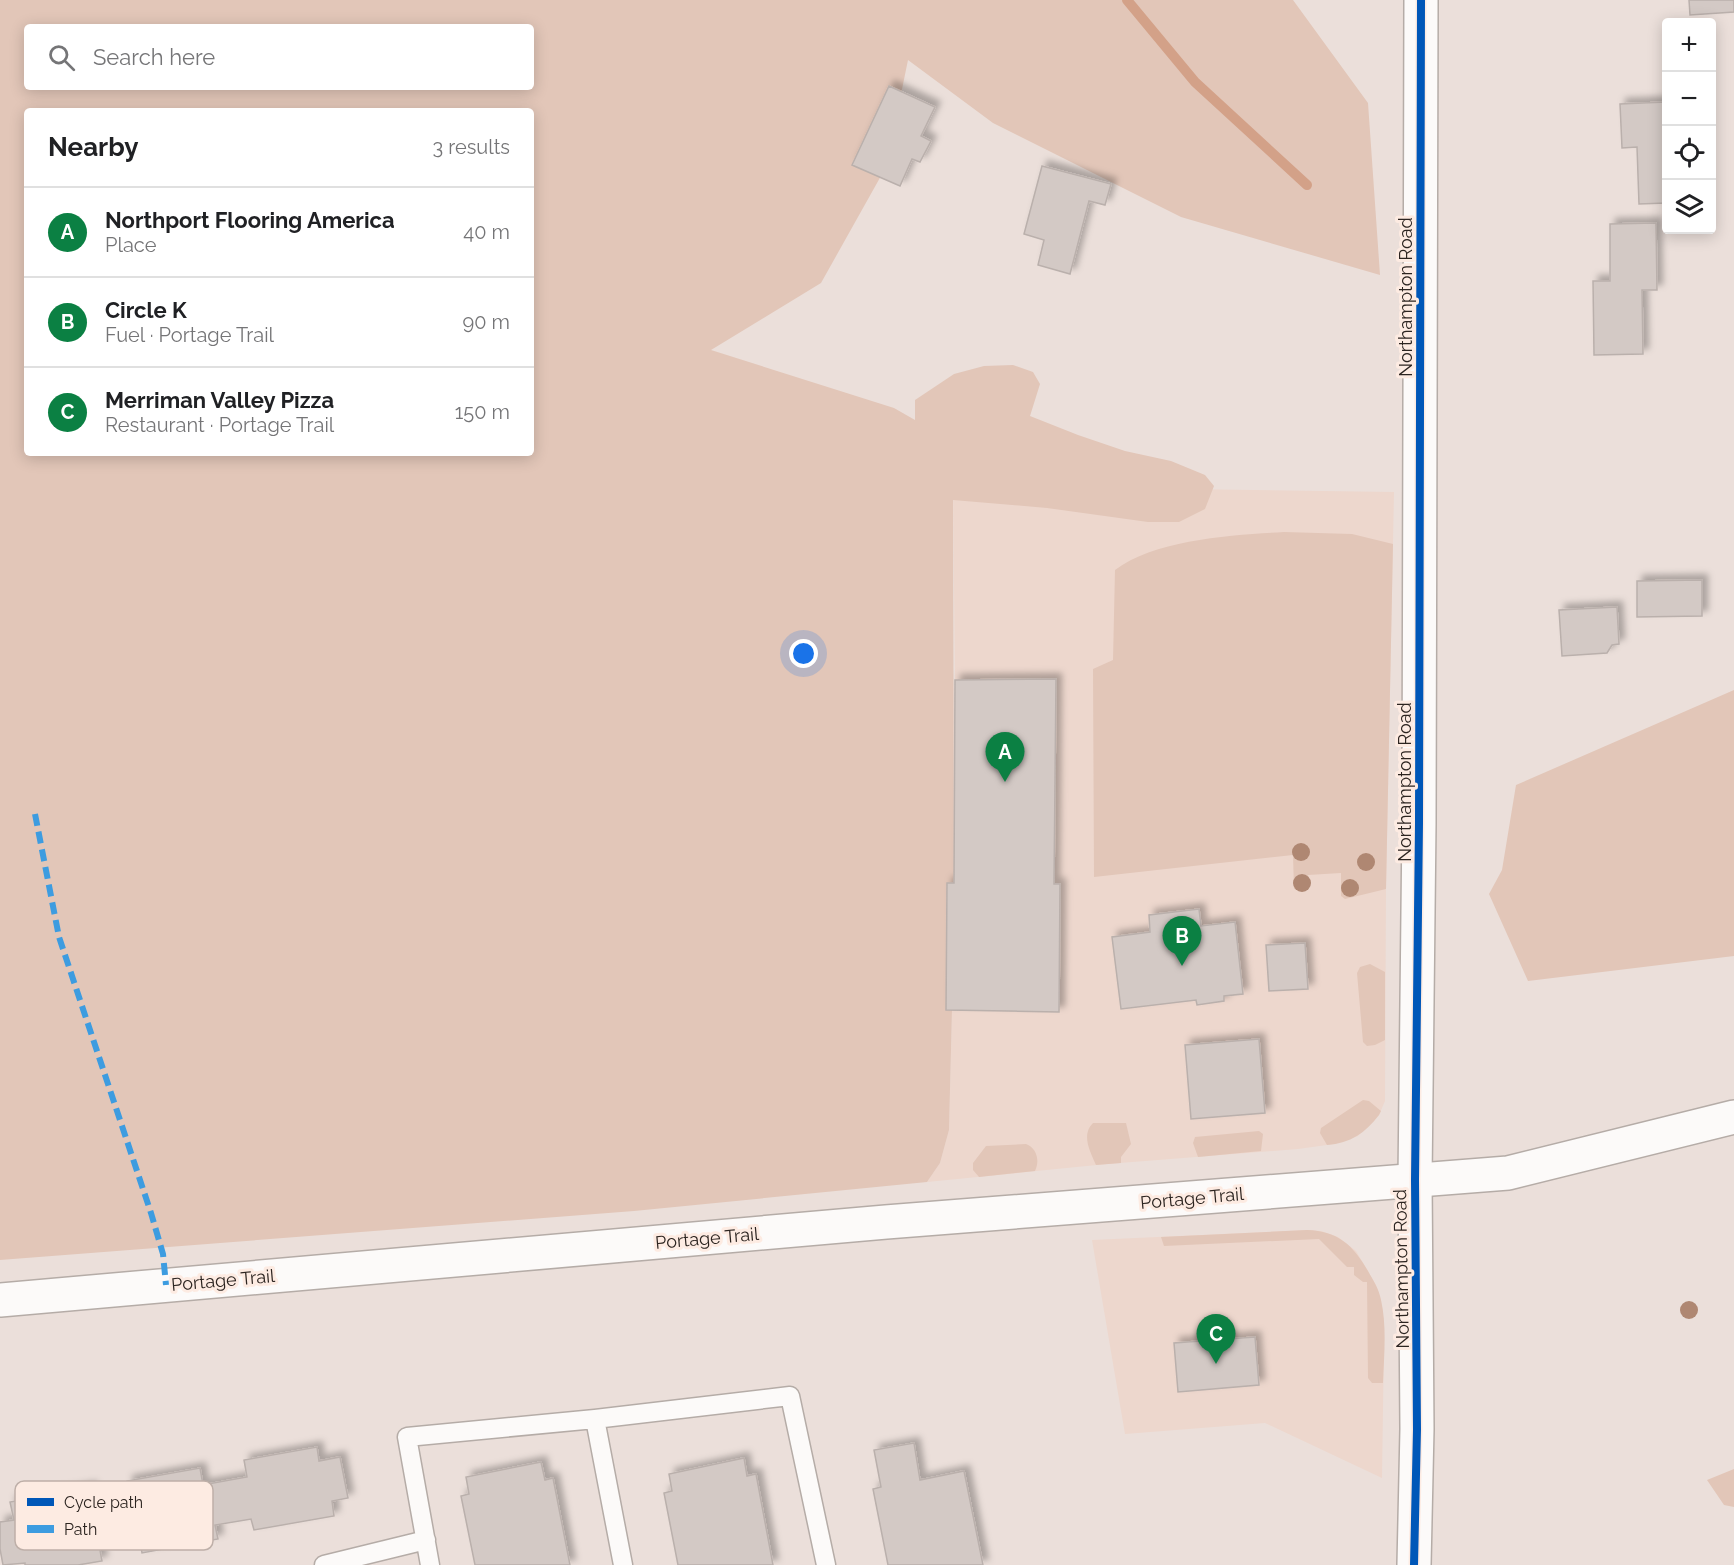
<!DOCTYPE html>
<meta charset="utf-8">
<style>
body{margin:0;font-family:Raleway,sans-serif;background:#f2f2f2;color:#202124}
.controls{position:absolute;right:18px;top:18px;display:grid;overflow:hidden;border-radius:6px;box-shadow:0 3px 15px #0003}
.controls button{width:54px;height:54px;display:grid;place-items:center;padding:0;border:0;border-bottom:2px solid #e0e0e0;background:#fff;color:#202124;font:30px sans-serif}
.you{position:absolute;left:804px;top:654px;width:21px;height:21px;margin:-15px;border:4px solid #fff;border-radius:50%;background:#1a73e8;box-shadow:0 0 0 9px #1a73e833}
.badge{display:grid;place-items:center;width:39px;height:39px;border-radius:50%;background:#0b8043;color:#fff;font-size:20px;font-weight:700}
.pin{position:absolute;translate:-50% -50px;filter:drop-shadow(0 2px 3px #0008)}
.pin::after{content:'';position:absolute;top:32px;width:21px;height:18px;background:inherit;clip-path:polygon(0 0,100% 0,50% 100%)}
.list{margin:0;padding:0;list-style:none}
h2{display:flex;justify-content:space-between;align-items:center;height:78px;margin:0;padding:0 24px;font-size:26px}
h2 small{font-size:20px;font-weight:400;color:#757577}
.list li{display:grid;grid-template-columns:39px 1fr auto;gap:18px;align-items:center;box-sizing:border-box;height:90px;padding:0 24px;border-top:2px solid #e0e0e0}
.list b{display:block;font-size:22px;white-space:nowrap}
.list p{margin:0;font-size:20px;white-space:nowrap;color:#757577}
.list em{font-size:20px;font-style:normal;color:#757577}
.icon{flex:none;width:33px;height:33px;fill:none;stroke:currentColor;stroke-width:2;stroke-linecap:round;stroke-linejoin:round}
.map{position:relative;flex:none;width:1734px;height:1565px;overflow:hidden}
.search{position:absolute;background:#fff;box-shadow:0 3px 15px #0003;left:24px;top:24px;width:510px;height:66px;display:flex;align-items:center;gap:15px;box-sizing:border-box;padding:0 21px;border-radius:6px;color:#757577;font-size:22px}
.panel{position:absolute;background:#fff;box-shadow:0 3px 15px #0003;left:24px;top:108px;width:510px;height:348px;border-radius:6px}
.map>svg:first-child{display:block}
</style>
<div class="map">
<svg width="1734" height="1565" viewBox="0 0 1734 1565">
<defs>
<filter id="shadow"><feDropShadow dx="5.5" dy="-5.5" stdDeviation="3" flood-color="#0004"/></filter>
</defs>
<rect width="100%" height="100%" fill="#ebdfda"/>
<path fill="#edd7cd" d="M953,486L1394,492L1386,889L1385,1101L1379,1115L1358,1136L1334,1144L1298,1149L1107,1164L927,1182L940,1163L949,1130L952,1011L946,1010L947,884L954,883L955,680Z
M1307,1230L1321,1231L1338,1237L1356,1251L1376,1285L1381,1300L1384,1339L1382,1478L1265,1423L1125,1434L1092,1240Z"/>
<path fill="#e2c6b8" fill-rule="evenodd" d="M0,0H1293L1368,103L1380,275L1181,217L993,123L908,60L886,167L821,283L711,350L894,408L915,420V400L954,374L984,366L1013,365L1033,372L1040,384L1030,416L1078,435L1125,451L1171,461L1205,475L1214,486L1205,509L1179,522H1148L1047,508L953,500L954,883L947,884L946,1010H952L949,1130L940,1163L927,1182L634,1211L0,1260ZM27,27H531V87H27ZM27,111H531V453H27Z
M1284,532L1352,534L1393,544L1386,889L1345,899L1341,896V873L1308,875L1309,889H1294L1293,855L1094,877L1093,669L1113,660L1115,570C1156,539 1234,535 1284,532Z
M1734,690V956L1528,981L1489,894L1502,870L1516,785Z
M1370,964L1385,972V1040L1375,1045L1367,1046L1363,1042L1357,973L1360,967Z
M1363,1100L1369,1101L1381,1111L1379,1115C1365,1133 1351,1143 1327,1145L1320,1133L1321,1128Z
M1093,1123H1126L1131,1144L1121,1157V1163L1096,1165C1090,1151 1081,1135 1093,1123Z
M1259,1131L1263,1134L1261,1151L1198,1157L1193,1143L1195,1137Z
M1026,1144C1037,1148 1040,1161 1035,1171L979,1177L973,1170V1163L986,1146Z
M1307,1230C1338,1231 1353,1245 1368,1271C1373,1280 1379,1289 1381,1300C1387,1326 1384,1356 1383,1383H1372L1368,1378L1367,1282H1363L1354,1275V1267H1347L1319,1239L1164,1246L1161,1237Z
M1734,1469V1507L1724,1505L1707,1480Z"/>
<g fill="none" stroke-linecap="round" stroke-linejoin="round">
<path stroke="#d3a188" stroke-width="10" d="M1127,0L1195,82L1307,185"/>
</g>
<path fill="#d3c9c5" stroke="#bab0ac" stroke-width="1.5" filter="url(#shadow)" d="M1689,0H1734V12L1690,15Z
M889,86L935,107L921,136L931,141L920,162L912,159L900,186L852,165Z
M1666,102V203L1639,204L1637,147L1622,148L1620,104Z
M1042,166L1111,184L1105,205L1089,201L1070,274L1038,265L1044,240L1024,234Z
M1656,223L1657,290H1642L1643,354L1594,355L1593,281H1610V224Z
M1702,580V616L1637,617V581Z
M1617,607L1619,644L1612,645L1607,653L1562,656L1559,610Z
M1056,679L1054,884H1060L1059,1012L946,1010L947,883H954L955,680Z
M1199,909L1201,926L1235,922L1243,994L1224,996V1001L1197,1005L1196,1000L1121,1009L1112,937L1150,932L1149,915Z
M1305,943L1308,989L1269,991L1266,945Z
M1259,1039L1265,1113L1191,1119L1185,1045Z
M1255,1337L1259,1385L1178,1392L1174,1343Z
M914,1443L920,1480L964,1471L983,1565H888L873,1489L881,1487L874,1450Z
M317,1447L319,1461L340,1457L348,1498L332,1501L334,1516L254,1530L251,1519L215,1525L218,1539L142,1553L139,1538L99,1545L102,1561L78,1565H25V1563L3,1565L0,1549V1522L14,1520L10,1502L91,1487L94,1504L130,1497L127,1481L200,1468L203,1485L247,1477L244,1460Z
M744,1458L747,1476L756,1474L773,1565H678L664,1493L672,1491L669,1474Z
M541,1462L545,1480L553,1478L570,1565H475L461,1496L469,1494L466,1477Z"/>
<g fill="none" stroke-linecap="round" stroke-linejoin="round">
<g stroke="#b5aca7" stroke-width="21">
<path id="service" d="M595,1419L623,1565
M324,1565L426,1540
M430,1565L407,1437L595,1419L790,1396L826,1565"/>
</g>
<g stroke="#b5aca7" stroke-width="36">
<path id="tertiary" d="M1414,1565L1417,1429L1415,1180L1419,823L1421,0"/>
</g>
<g stroke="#b5aca7" stroke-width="36">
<path id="secondary" d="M0,1300L886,1222L1508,1173L1734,1117"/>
</g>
<use href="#service" stroke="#fcfaf9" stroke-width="18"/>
<use href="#tertiary" stroke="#fcfaf9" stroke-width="33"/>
<use href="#secondary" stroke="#fcfaf9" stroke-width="33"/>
<path stroke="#3d9ce0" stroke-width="6" stroke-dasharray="12 6" stroke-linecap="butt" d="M35,814L59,937L151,1213L163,1254L166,1285"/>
<g stroke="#fdebe2" stroke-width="11">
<path id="cycleway" d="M1414,1565L1417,1429L1415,1180L1419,823L1421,0"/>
</g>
<use href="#cycleway" stroke="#0057b8" stroke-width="8"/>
</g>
<g fill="#af8772">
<circle cx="1301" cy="852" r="9"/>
<circle cx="1366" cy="862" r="9"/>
<circle cx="1302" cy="883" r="9"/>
<circle cx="1350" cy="888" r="9"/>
<circle cx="1689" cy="1310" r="9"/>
</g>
<g text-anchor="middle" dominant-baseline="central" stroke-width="6" stroke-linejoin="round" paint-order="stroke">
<g font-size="18" fill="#2c2420" stroke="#fdebe2">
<text transform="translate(1405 297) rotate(-90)">Northampton Road</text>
<text transform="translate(1404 782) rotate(-90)">Northampton Road</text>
<text transform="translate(1192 1198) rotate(-5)">Portage Trail</text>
<text transform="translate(707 1238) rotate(-5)">Portage Trail</text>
<text transform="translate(1401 1269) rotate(-91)">Northampton Road</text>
<text transform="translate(223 1280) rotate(-5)">Portage Trail</text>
</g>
</g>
<rect x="15" y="1481" width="198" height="69" rx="9" fill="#fdebe2" stroke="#beafa8" stroke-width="1.5"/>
<rect x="27" y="1498" width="27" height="8" fill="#0057b8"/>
<rect x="27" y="1525" width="27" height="8" fill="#3d9ce0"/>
<g font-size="16" fill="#2c2420">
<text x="64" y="1508">Cycle path</text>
<text x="64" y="1535">Path</text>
</g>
</svg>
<div class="controls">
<button>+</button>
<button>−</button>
<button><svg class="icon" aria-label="locate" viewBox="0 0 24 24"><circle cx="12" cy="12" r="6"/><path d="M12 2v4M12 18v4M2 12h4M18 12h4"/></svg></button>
<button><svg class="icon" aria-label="layers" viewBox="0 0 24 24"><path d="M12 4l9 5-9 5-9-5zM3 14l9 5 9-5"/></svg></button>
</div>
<div class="you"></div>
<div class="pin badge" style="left:1005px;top:782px">A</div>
<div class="pin badge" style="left:1182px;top:966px">B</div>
<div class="pin badge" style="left:1216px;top:1364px">C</div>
<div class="search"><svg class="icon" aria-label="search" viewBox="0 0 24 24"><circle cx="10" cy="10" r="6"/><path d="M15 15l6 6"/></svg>Search here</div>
<section class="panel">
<h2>Nearby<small>3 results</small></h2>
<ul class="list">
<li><span class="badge">A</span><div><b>Northport Flooring America</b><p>Place</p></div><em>40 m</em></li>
<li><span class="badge">B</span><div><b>Circle K</b><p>Fuel · Portage Trail</p></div><em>90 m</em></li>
<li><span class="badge">C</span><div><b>Merriman Valley Pizza</b><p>Restaurant · Portage Trail</p></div><em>150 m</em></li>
</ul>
</section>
</div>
